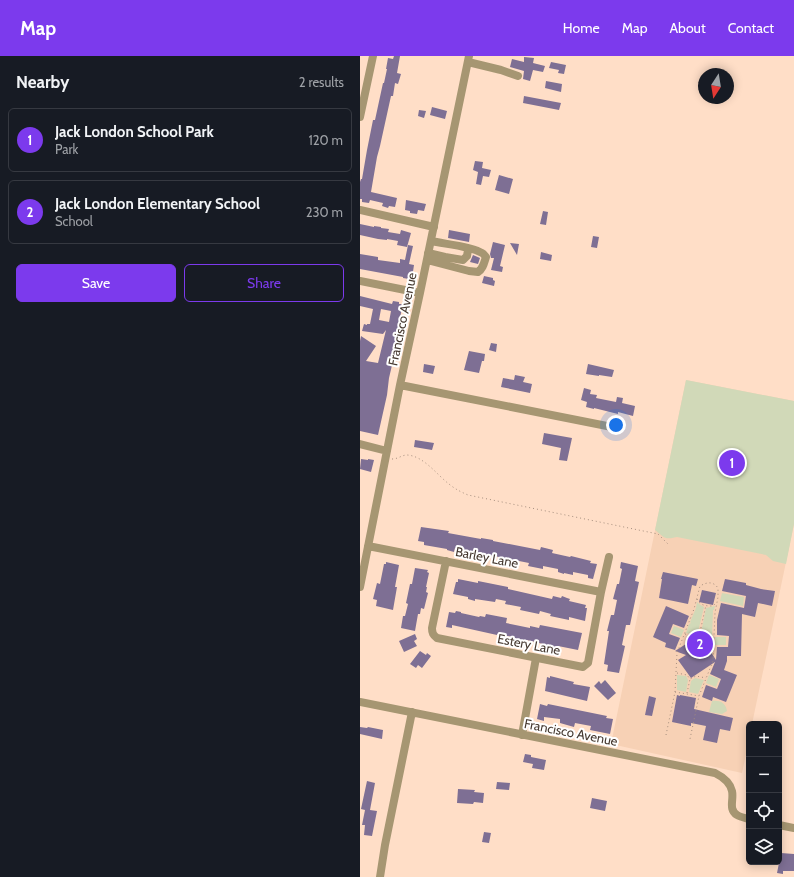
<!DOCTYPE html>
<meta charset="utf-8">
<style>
body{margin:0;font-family:Cabin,sans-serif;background:#20242c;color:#f1f3f6}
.controls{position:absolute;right:12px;bottom:12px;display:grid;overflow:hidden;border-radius:6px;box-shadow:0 2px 10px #0003}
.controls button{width:36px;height:36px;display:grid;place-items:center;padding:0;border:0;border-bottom:1px solid #363941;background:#171b24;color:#f1f3f6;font:20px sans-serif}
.compass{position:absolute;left:338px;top:12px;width:36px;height:36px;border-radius:50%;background:#171b24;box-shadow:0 2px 10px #0003;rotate:192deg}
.you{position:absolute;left:256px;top:369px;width:14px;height:14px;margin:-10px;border:3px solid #fff;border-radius:50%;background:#1a73e8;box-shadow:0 0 0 6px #1a73e833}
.badge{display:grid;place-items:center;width:26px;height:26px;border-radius:50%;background:#7c3aed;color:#fff;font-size:13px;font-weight:700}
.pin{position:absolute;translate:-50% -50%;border:2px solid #fff;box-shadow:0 1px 4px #0006}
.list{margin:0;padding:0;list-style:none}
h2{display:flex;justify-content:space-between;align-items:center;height:52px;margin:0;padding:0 16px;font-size:17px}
h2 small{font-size:13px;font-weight:400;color:#9ea1a6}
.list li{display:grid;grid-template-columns:26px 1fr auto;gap:12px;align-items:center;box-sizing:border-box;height:64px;margin:0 8px 8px;padding:0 8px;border:1px solid #363941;border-radius:6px}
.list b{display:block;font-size:15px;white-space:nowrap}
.list p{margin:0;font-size:13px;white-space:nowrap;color:#9ea1a6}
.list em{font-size:13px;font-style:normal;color:#9ea1a6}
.actions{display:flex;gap:8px;padding:12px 16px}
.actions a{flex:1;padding:9px 0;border:1px solid #7c3aed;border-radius:6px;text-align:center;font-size:14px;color:#7c3aed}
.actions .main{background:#7c3aed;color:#fff}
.icon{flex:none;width:22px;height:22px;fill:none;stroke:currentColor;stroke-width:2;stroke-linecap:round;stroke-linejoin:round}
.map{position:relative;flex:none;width:434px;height:821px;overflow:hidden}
header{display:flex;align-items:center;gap:24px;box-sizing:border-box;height:56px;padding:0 20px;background:#7c3aed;color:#fff}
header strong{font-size:19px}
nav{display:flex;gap:22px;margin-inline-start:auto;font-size:14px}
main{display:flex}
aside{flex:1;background:#171b24}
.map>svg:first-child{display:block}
</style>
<header>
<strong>Map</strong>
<nav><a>Home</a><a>Map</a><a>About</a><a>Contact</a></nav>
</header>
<main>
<aside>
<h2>Nearby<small>2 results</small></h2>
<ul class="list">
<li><span class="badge">1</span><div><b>Jack London School Park</b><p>Park</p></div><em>120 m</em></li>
<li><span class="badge">2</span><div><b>Jack London Elementary School</b><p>School</p></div><em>230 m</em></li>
</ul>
<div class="actions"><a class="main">Save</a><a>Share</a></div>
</aside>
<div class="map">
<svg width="434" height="821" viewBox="0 0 434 821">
<rect width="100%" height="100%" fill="#ffdec7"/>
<path fill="#f7d1b5" d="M326,324L434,345V468L392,668H389V684L382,717L251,688Z"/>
<path fill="#d1d9b8" d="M326,324L434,345V468L426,508L413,505L406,499L317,481C304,484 305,482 295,474Z
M362,537L384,541L383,550L360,545Z
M337,546L339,548L344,551L338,576L334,579L326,577L329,568L331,567L330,566L336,552Z
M355,550L354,554H353L352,582L344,580L341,577L346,552Z
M314,570L324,574L321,581L311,577Z
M355,581H366V589H355Z
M317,619L326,620L328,624L326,636L317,634Z
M349,619L359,623L356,631L346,627Z
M335,622L344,624L338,638L329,636L331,625Z
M352,645C360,644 366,647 367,655L362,658L349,656Z"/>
<path fill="#7e6f94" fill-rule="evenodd" d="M34,0H40L37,17L41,18L38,28L35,27L33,40H31L20,90L17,101L11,136L37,142L35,151L29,150L28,152L22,150L23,147L10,144L9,147L2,146V143H0V126L1,123H2L7,94L13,64H15L23,27H24L27,13H26L28,2L33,3Z
M164,1L174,2L173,7L185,10L183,16L173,14L170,25L163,23L164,15L150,11L152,3L164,6Z
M191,6L206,9L204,18L198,17L199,14L189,12Z
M186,25L202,28L201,36L185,32Z
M164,40L201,47L199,54L163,47Z
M72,51L87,55L85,63L70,59Z
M59,54L66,55L64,62L58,60Z
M115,105L123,106L122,112L131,114L129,121L123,120L121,129L116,128L118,116L113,114Z
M139,119L153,123L149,138L135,134Z
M46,144L66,148L64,155L58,154L57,158L50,157V155L45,154Z
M183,155L188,156L186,169L180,168Z
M0,168L14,171V170L21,171V172L29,173L28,176L40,178L41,174L51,177L47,191L37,189L38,185L27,183V184L18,183L0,179Z
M89,174L110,178L109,186L88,182Z
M233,180L239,181L237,192L231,191Z
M133,186L145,189L140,210L143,211L142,216L131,214L134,202H131L130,198Z
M150,187L159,188L157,199Z
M48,189L53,190L49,208L54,209L52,222H49V223L43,222V221L0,213V198L18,201V204L40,207V203L45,204Z
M181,196L192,199L191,205L180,203Z
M113,199L120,202L118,208L110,206Z
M124,220L133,222V224L135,225L134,230L122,227Z
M0,240L32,248L33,245L39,246V248H42L41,251L42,252L40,262H43L29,322L27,339L18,379L0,375V285L1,280L16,290L6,305L18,307L26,274L23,278L2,275L4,268L7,269V268H10L13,253L0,250ZM21,253L31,255L29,266L19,264Z
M131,287L137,288L136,296L129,294Z
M109,295L125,298L124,305H122L119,317L104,314Z
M64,308L75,310L73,318L63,316Z
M228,308L254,314L252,321L239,319V320L226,318Z
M155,319L165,321L163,326L172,328L170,337L141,331L143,322L154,324Z
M224,332L231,334L230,338L237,339L236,342L256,346L257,341L263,342L262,347L275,350L273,360L258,356V358L234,352V353L226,351L227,346L221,344Z
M184,377L212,382L207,405L199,404L201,392L182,388Z
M55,384L74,387L72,394L54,391Z
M1,403L8,404V403L14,404L11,416L0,413Z
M61,471L89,475L88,477L121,483V482L133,484V485L180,494L181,491L193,494L192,497L210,501L211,500L231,505L230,507L237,508L233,523L228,522V519L213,516V519L204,517V518L198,516V513L183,510V513L168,510L169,507L154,504L153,507L138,504L139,501L124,498L123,500L114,499V500L108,498L109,495L95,492L94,496L87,494V493L64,489V486L58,485Z
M26,506L39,509L35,531H37L33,554L16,550L17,544L13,543L17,527L20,528L24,508H26Z
M261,506L278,510L275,525L279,526L270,569H266L262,589L265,590L259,617L247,615L248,609L244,608L249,575H247L251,559H254L257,544L253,543L257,528H259L262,513L260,512Z
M55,512L68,514L67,516L69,517L66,531H67L66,536L68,537L64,553L61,552L60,558H58L55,575L41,572L43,560H45L48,548L46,547L50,528H52Z
M303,516L338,523L336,530L332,529L328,548L299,542L302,523H301Z
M98,523L118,527V525L148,531V533L192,543L193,540L201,542L202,540L207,542L210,543L209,545L226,549L225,552H227L225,565L209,561V564L190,560L191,558L180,555L179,558L160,554L161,551L145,548L146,545L136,543L135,546L115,543V545L108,543V541L93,538L96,526H98Z
M365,523L386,527V529L401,533L415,535L412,550L398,547L395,561L382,558L381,600H367V605L364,614L377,619L366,646L353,641L352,645L342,641L346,629L357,633L361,623L350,618L355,606L331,622L318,604L326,599L315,595L340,579L356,604L357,591H368L369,580L357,579V564L361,547L384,552L386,540L362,535Z
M342,534L356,537L353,549L339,546Z
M306,550L329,560L324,572L313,568L309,578L320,582L315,594L305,591L306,587L293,581Z
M96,555L101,556V557L119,561L120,560L125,561L126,558L147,562L146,567L170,572V570L179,572L180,569L222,577L218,594L198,590L197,592L182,589L183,588L167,584V587L157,585V586L152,585L153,581L137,578V579L92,569V572L86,571L89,556L95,557Z
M55,578L57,583L54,585L57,590L44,596L39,585Z
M60,595L66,599L67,597L71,600L62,612L58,609L56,612L50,608Z
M190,620L214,626L213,628L230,631L227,645L185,635L187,621L190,622Z
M245,624L256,637L248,644L234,630L239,625L241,628Z
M317,639L320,640V639L336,642L334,653L373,662L370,675L360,673L357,687L343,684L346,670L331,667V670L312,666Z
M289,640L296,642L292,660L285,659Z
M180,648L187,650L188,648L247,660L246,662L253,663L250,678L230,674L231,670L215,667L214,671L200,667V663L184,661V665L177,663Z
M0,671L7,672L8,671L23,674L22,683L0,678Z
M165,698L171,699V701L186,704L184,714L172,712L173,708L163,706Z
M7,725L15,727L10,754L17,755L12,780L4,779L5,769H2L5,754L1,753Z
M137,726L150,727L149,734L136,733Z
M98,733L115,734L114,736L124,737L123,747L114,746L113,748L97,747Z
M232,742L247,745L245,755L230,752Z
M124,776L131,777L129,787L122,786Z
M421,797L434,798V815H423V818L417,817Z"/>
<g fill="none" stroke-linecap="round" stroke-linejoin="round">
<path stroke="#a58e7e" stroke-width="1" stroke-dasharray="1 3" stroke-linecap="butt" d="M32,403C38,403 42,399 47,399C64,400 77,419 89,428C95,433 101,436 108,439L298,478L308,488
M337,543C340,550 347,550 353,550L356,547
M340,576L346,549
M325,578L334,580L340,577L344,581L354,583
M317,617L327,619L330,623L336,620L346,622
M315,636L339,640
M327,637L330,623
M306,679L315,636L317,597L334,553L340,530C347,526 353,525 358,532V541L355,557L353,605L339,640L330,683"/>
<path stroke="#a69672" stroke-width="8" d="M108,6L141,14L158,20
M0,61L13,0
M0,154L74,171
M68,197L85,201L103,204L107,200L108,194L107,192
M67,204L109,215L118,216C123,213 124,207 126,201C124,199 124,198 122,197C111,190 84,188 71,185
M0,225L60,237
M40,329L252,371
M0,388L27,395
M8,490L241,536
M86,505L72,572C72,577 73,579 77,582L223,611L228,607L241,536L249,501
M0,531L40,329L60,237L109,0
M0,646L355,717C363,721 370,726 372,735C374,744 368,753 377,759C380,761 385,762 389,763
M162,679L176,602
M419,769L434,772
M20,821L25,789L52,656"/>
</g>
<g text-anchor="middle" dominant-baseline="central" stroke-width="4" stroke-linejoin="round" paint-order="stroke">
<g font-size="13" fill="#463930" stroke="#fff">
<text transform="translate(42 263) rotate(-78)">Francisco Avenue</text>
<text transform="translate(127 501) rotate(11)">Barley Lane</text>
<text transform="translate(169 588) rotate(11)">Estery Lane</text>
<text transform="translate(211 676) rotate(11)">Francisco Avenue</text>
</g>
</g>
</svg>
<div class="controls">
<button>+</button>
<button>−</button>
<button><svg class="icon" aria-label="locate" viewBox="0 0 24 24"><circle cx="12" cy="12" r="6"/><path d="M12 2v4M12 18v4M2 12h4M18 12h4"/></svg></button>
<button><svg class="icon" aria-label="layers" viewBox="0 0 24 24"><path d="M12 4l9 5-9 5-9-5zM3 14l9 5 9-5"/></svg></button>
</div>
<svg class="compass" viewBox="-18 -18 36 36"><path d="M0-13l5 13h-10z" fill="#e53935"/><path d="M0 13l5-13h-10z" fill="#9ea1a6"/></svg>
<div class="you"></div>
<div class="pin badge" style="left:372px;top:407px">1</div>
<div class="pin badge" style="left:340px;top:588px">2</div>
</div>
</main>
